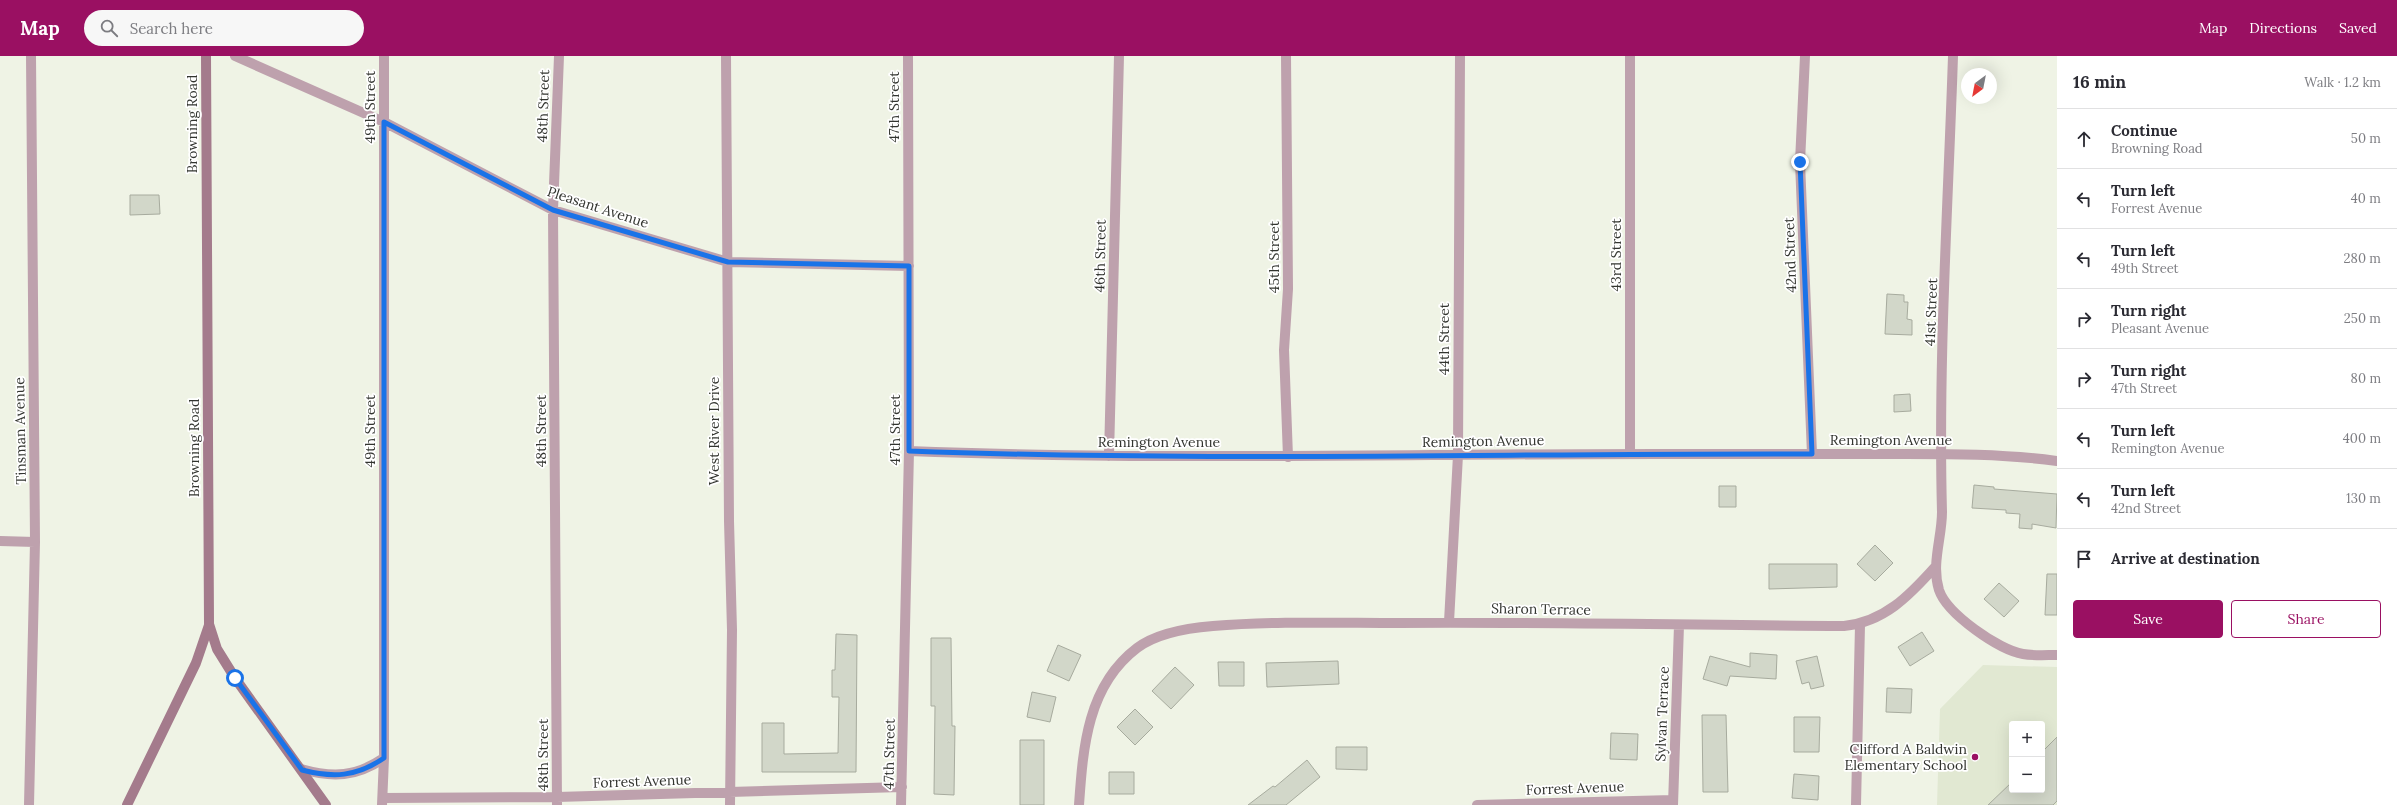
<!DOCTYPE html>
<meta charset="utf-8">
<style>
body{margin:0;font-family:Lora,serif;background:#f7f7f7;color:#2b2b33}
.controls{position:absolute;right:12px;bottom:12px;display:grid;overflow:hidden;border-radius:4px;box-shadow:0 4px 16px #0002}
.controls button{width:36px;height:36px;display:grid;place-items:center;padding:0;border:0;border-bottom:1px solid #e1e1e2;background:#fff;color:#2b2b33;font:20px sans-serif}
.compass{position:absolute;left:1961px;top:12px;width:36px;height:36px;border-radius:50%;background:#fff;box-shadow:0 4px 16px #0002;rotate:212deg}
.stop{position:absolute;width:12px;height:12px;margin:-9px;border:3px solid #1a73e8;border-radius:50%;background:#fff}
.stop.end{background:#1a73e8;border-color:#fff;box-shadow:0 1px 4px #0008}
.list{margin:0;padding:0;list-style:none}
h2{display:flex;justify-content:space-between;align-items:center;height:52px;margin:0;padding:0 16px;font-size:17px}
h2 small{font-size:13px;font-weight:400;color:#7c7c81}
.list li{display:grid;grid-template-columns:26px 1fr auto;gap:12px;align-items:center;box-sizing:border-box;height:60px;padding:0 16px;border-top:1px solid #e1e1e2}
.list b{display:block;font-size:15px;white-space:nowrap}
.list p{margin:0;font-size:13px;white-space:nowrap;color:#7c7c81}
.list em{font-size:13px;font-style:normal;color:#7c7c81}
.actions{display:flex;gap:8px;padding:12px 16px}
.actions a{flex:1;padding:9px 0;border:1px solid #9a1062;border-radius:4px;text-align:center;font-size:14px;color:#9a1062}
.actions .main{background:#9a1062;color:#fff}
.icon{flex:none;width:22px;height:22px;fill:none;stroke:currentColor;stroke-width:2;stroke-linecap:round;stroke-linejoin:round}
.map{position:relative;flex:none;width:2057px;height:749px;overflow:hidden}
header{display:flex;align-items:center;gap:24px;box-sizing:border-box;height:56px;padding:0 20px;background:#9a1062;color:#fff}
header strong{font-size:19px}
nav{display:flex;gap:22px;margin-inline-start:auto;font-size:14px}
.search{width:280px;height:36px;background:#f7f7f7;display:flex;align-items:center;gap:10px;box-sizing:border-box;padding:0 14px;border-radius:22px;color:#7c7c81;font-size:15px}
main{display:flex}
aside{flex:1;background:#fff}
.map>svg:first-child{display:block}
</style>
<header>
<strong>Map</strong>
<div class="search"><svg class="icon" aria-label="search" viewBox="0 0 24 24"><circle cx="10" cy="10" r="6"/><path d="M15 15l6 6"/></svg>Search here</div>
<nav><a>Map</a><a>Directions</a><a>Saved</a></nav>
</header>
<main>
<div class="map">
<svg width="2057" height="749" viewBox="0 0 2057 749">
<rect width="100%" height="100%" fill="#eff3e5"/>
<path fill="#e1e8d2" fill-rule="evenodd" d="M1983,609L2057,611V749H1937L1940,653ZM2012,668H2042V734H2012Z"/>
<path fill="#d2d7c9" stroke="#a7ab9e" d="M130,139H159L160,158L130,159Z
M1887,238L1904,239V246H1908L1907,263L1912,264V279L1885,278Z
M1910,338L1911,355L1894,356V339Z
M1974,429L1994,431V433L2057,438L2056,472L2032,468V473L2019,472L2020,458L2006,457V454L1972,452Z
M1719,430H1736V451H1719Z
M1875,489L1893,507L1875,525L1857,508Z
M1769,508H1837V531L1769,533Z
M2047,518H2057V559H2045Z
M1999,527L2019,545L2004,561L1984,543Z
M1922,576L1934,595L1910,610L1898,591Z
M836,578L857,579L856,716H762V667H784V698L838,697L839,641H832V614H835Z
M931,582H951L952,670H955L954,739L934,738L935,650H931Z
M1058,589L1081,599L1069,625L1047,615Z
M1750,597L1777,599L1776,623L1730,620L1727,630L1703,623L1710,600L1750,611Z
M1817,600L1824,630L1811,633L1809,626L1802,628L1796,605Z
M1338,605L1339,628L1267,631L1266,607Z
M1218,606H1244V630H1219Z
M1175,611L1194,629L1171,653L1152,635Z
M1887,632L1912,633L1911,657L1886,656Z
M1032,636L1056,641L1050,666L1027,661Z
M1135,653L1153,671L1135,689L1117,671Z
M1702,659H1726L1728,736H1703Z
M1794,661H1820L1819,696H1794Z
M1611,677L1638,678L1637,704L1610,703Z
M2057,681V745L2053,749H1988L2012,726V734H2042V696Z
M1020,684H1044V749H1020Z
M1336,691H1367V714L1336,713Z
M1307,704L1320,721L1286,749H1248L1273,730L1275,731Z
M1109,716H1134V738H1109Z
M1794,718L1819,720L1818,744L1792,742Z"/>
<g fill="none" stroke-linecap="round" stroke-linejoin="round">
<path stroke="#bea1ad" stroke-width="10" d="M235,0L384,66L553,154L728,206L909,210
M726,0L729,465L732,574L730,749
M1286,0L1288,233L1284,294L1288,401
M1630,0V397
M1805,0L1800,106L1812,398
M1953,0C1948,152 1938,304 1942,456C1942,482 1931,508 1939,534C1947,558 1999,594 2023,598C2034,600 2046,599 2057,599
M909,395C1171,405 1432,397 1694,398C1755,398 1817,398 1879,398C1938,398 1998,397 2057,405
M1109,400L1119,0
M0,485L35,486
M1449,566L1458,399L1460,0
M301,713C333,722 356,721 384,702
M383,742L557,741L902,731
M29,749L35,486L31,0
M382,749L384,702V0
M557,749L553,154L559,0
M901,749L909,395L908,0
M1079,749C1083,692 1087,630 1137,592C1157,577 1188,572 1213,570C1275,565 1337,567 1399,567C1548,566 1696,569 1844,570C1884,566 1909,540 1935,511
M1477,749L1673,744
M1673,749L1679,569
M1856,749L1860,569"/>
<path stroke="#a47b8c" stroke-width="10" d="M206,0L209,568L217,593L235,622L326,749
M127,749L196,607L209,569"/>
</g>
<g fill="none" stroke-linecap="round" stroke-linejoin="round">
<path stroke="#1a73e8" stroke-width="5" d="M235,622L302,714C333,722 356,721 384,702V66L553,154L728,206L909,210V395C1210,406 1511,397 1812,398L1800,106"/>
</g>
<circle fill="#9a1062" stroke="#fff" stroke-width="1.5" cx="1975" cy="701" r="4"/>
<g text-anchor="middle" dominant-baseline="central" stroke-width="3.5" stroke-linejoin="round" paint-order="stroke">
<g font-size="14" fill="#32342f" stroke="#fff">
<text transform="translate(543 50) rotate(-88)">48th Street</text>
<text transform="translate(370 51) rotate(-90)">49th Street</text>
<text transform="translate(894 51) rotate(-90)">47th Street</text>
<text transform="translate(192 68) rotate(-90)">Browning Road</text>
<text transform="translate(598 151) rotate(18)">Pleasant Avenue</text>
<text transform="translate(1616 199) rotate(-90)">43rd Street</text>
<text transform="translate(1790 199) rotate(-92)">42nd Street</text>
<text transform="translate(1100 200) rotate(-89)">46th Street</text>
<text transform="translate(1274 201) rotate(-90)">45th Street</text>
<text transform="translate(1931 256) rotate(-88)">41st Street</text>
<text transform="translate(1444 283) rotate(-90)">44th Street</text>
<text transform="translate(895 374) rotate(-90)">47th Street</text>
<text transform="translate(20 375) rotate(-91)">Tinsman Avenue</text>
<text transform="translate(370 375) rotate(-90)">49th Street</text>
<text transform="translate(541 375) rotate(-90)">48th Street</text>
<text transform="translate(714 375) rotate(-90)">West River Drive</text>
<text x="1891" y="384">Remington Avenue</text>
<text transform="translate(1483 385) rotate(-1)">Remington Avenue</text>
<text x="1159" y="386">Remington Avenue</text>
<text transform="translate(194 392) rotate(-90)">Browning Road</text>
<text transform="translate(1541 553) rotate(1)">Sharon Terrace</text>
<text transform="translate(1662 658) rotate(-88)">Sylvan Terrace</text>
<text transform="translate(889 698) rotate(-89)">47th Street</text>
<text transform="translate(543 699) rotate(-90)">48th Street</text>
<text transform="translate(642 725) rotate(-2)">Forrest Avenue</text>
<text transform="translate(1575 732) rotate(-2)">Forrest Avenue</text>
</g>
<g font-size="14" fill="#32342f" stroke="#fff" text-anchor="end">
<text x="1967" y="693">Clifford A Baldwin<tspan x="1967" dy="16">Elementary School</tspan></text>
</g>
</g>
</svg>
<div class="controls">
<button>+</button>
<button>−</button>
</div>
<svg class="compass" viewBox="-18 -18 36 36"><path d="M0-13l5 13h-10z" fill="#e53935"/><path d="M0 13l5-13h-10z" fill="#7c7c81"/></svg>
<div class="stop" style="left:235px;top:622px"></div>
<div class="stop end" style="left:1800px;top:106px"></div>
</div>
<aside>
<h2>16 min<small>Walk · 1.2 km</small></h2>
<ul class="list">
<li><svg class="icon" aria-label="ahead" viewBox="0 0 24 24"><path d="M12 20V5M6 11l6-6 6 6"/></svg><div><b>Continue</b><p>Browning Road</p></div><em>50 m</em></li>
<li><svg class="icon" aria-label="left" viewBox="0 0 24 24"><path d="M17 20v-9H6M10 6l-5 5 5 5"/></svg><div><b>Turn left</b><p>Forrest Avenue</p></div><em>40 m</em></li>
<li><svg class="icon" aria-label="left" viewBox="0 0 24 24"><path d="M17 20v-9H6M10 6l-5 5 5 5"/></svg><div><b>Turn left</b><p>49th Street</p></div><em>280 m</em></li>
<li><svg class="icon" aria-label="right" viewBox="0 0 24 24"><path d="M7 20v-9h11M14 6l5 5-5 5"/></svg><div><b>Turn right</b><p>Pleasant Avenue</p></div><em>250 m</em></li>
<li><svg class="icon" aria-label="right" viewBox="0 0 24 24"><path d="M7 20v-9h11M14 6l5 5-5 5"/></svg><div><b>Turn right</b><p>47th Street</p></div><em>80 m</em></li>
<li><svg class="icon" aria-label="left" viewBox="0 0 24 24"><path d="M17 20v-9H6M10 6l-5 5 5 5"/></svg><div><b>Turn left</b><p>Remington Avenue</p></div><em>400 m</em></li>
<li><svg class="icon" aria-label="left" viewBox="0 0 24 24"><path d="M17 20v-9H6M10 6l-5 5 5 5"/></svg><div><b>Turn left</b><p>42nd Street</p></div><em>130 m</em></li>
<li><svg class="icon" aria-label="arrive" viewBox="0 0 24 24"><path d="M6 21V4h12l-3 4 3 4H6"/></svg><div><b>Arrive at destination</b></div></li>
</ul>
<div class="actions"><a class="main">Save</a><a>Share</a></div>
</aside>
</main>
